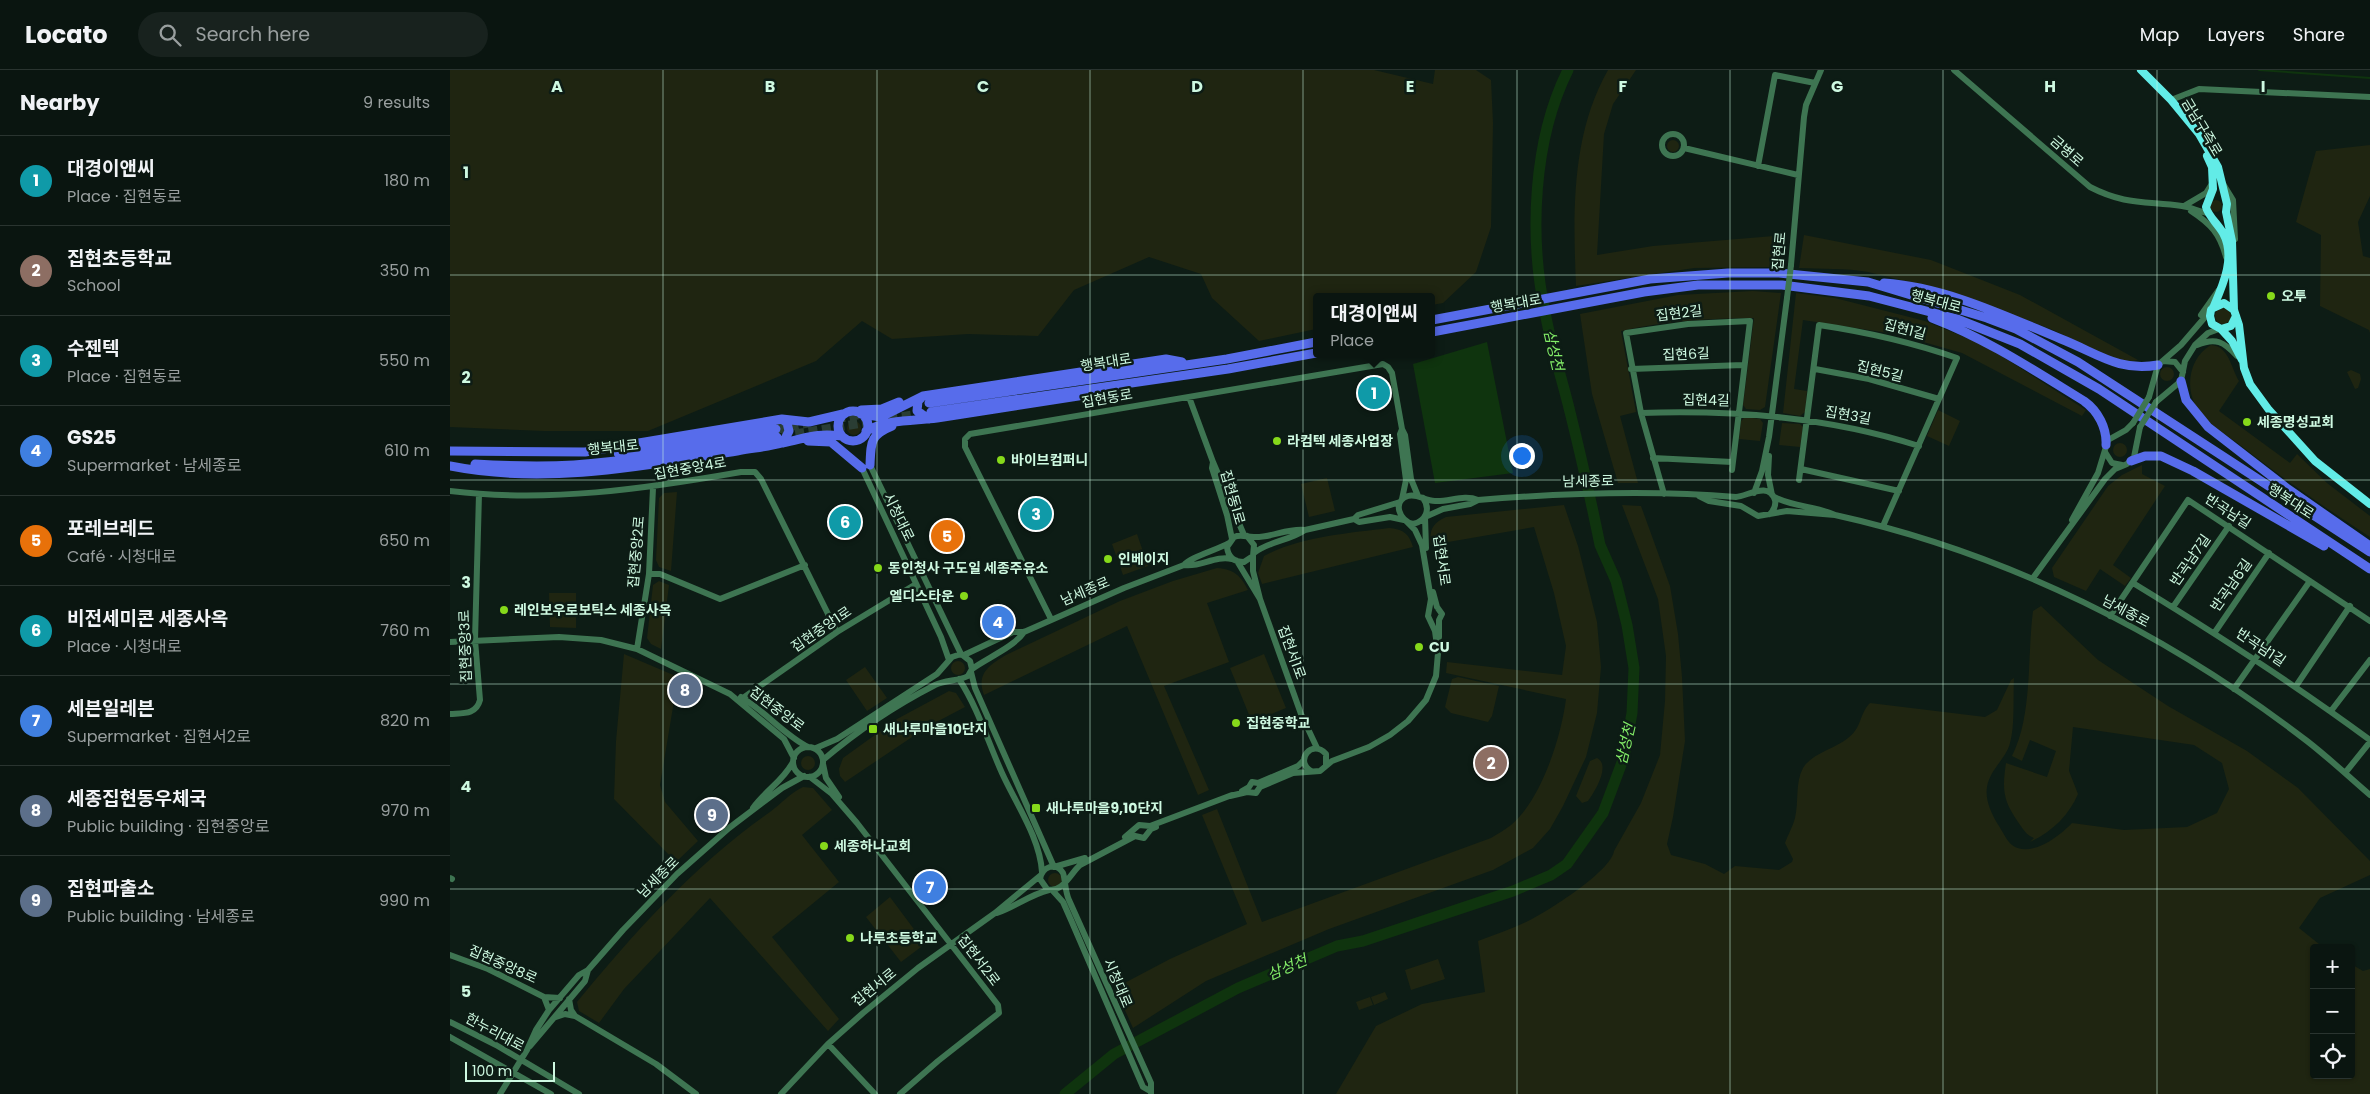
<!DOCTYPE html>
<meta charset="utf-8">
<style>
body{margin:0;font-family:Poppins,"Noto Sans KR",sans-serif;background:#18221e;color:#f1f3f6}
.controls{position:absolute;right:15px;bottom:15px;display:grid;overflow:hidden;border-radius:5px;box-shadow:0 1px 4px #0004}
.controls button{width:45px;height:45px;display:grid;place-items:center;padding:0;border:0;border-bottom:1px solid #2a3430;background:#0a1510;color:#f1f3f6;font:25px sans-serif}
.scale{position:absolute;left:15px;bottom:12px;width:90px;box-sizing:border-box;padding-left:5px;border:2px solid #cef9e1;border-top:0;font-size:14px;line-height:18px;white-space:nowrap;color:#cef9e1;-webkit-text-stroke:4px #0d1c15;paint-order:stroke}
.you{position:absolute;left:1071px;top:385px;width:18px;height:18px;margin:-12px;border:4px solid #fff;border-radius:50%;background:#1a73e8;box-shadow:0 0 0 8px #1a73e833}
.badge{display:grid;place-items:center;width:32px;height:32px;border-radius:50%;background:#0b8043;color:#fff;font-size:16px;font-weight:700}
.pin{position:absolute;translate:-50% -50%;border:2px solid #fff;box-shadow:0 1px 5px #0006}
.popup{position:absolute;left:863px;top:223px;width:122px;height:65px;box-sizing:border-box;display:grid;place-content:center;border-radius:5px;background:#0a1510;filter:drop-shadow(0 1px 4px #0005);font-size:16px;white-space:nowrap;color:#999f9f}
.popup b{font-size:19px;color:#f1f3f6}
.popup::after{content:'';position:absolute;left:50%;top:100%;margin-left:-10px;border:10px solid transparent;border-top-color:#0a1510}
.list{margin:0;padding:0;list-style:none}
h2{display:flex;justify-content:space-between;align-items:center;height:65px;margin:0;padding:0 20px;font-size:21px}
h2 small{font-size:16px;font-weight:400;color:#999f9f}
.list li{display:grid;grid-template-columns:32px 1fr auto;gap:15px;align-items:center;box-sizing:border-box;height:90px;padding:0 20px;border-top:1px solid #2a3430}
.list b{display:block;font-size:19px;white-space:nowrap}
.list p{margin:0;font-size:16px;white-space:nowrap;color:#999f9f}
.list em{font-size:16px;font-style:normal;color:#999f9f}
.icon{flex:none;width:28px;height:28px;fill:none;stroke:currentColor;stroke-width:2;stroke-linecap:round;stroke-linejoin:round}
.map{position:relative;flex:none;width:1920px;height:1024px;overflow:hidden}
header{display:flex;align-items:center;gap:30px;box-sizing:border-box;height:70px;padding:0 25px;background:#0a1510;border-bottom:1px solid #2a3430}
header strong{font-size:24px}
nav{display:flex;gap:28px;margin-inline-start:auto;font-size:18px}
.search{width:350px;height:45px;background:#18221e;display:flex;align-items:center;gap:12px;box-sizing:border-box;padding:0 18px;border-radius:28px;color:#999f9f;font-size:19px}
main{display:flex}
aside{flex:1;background:#0a1510}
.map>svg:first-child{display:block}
</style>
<header>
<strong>Locato</strong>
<div class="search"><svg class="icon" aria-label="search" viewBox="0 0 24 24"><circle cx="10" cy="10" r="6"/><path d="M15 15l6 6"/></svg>Search here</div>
<nav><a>Map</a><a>Layers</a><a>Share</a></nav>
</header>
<main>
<aside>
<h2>Nearby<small>9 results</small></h2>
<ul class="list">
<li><span class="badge" style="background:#0f9aa8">1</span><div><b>대경이앤씨</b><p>Place · 집현동로</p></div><em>180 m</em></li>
<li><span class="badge" style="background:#8d6e63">2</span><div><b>집현초등학교</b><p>School</p></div><em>350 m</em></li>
<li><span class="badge" style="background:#0f9aa8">3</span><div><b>수젠텍</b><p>Place · 집현동로</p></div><em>550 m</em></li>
<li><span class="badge" style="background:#3f7fe0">4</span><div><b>GS25</b><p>Supermarket · 남세종로</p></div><em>610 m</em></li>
<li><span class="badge" style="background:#e8710a">5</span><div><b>포레브레드</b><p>Café · 시청대로</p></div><em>650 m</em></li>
<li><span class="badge" style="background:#0f9aa8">6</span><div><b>비전세미콘 세종사옥</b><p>Place · 시청대로</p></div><em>760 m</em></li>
<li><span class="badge" style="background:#3f7fe0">7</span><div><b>세븐일레븐</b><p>Supermarket · 집현서2로</p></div><em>820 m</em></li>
<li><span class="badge" style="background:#5c6f8a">8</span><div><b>세종집현동우체국</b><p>Public building · 집현중앙로</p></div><em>970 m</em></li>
<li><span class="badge" style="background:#5c6f8a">9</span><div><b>집현파출소</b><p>Public building · 남세종로</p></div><em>990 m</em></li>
</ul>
</aside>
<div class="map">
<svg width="1920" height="1024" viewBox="0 0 1920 1024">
<rect width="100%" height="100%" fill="#0d1c15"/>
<path fill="#1f2511" d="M0,0H924L983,14L985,0H1026L1041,10L1043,53L1041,157L1026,202L993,233L982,235V227H866V259L809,271L762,228L751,204L699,187L624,220L588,266L518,264L442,269L412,251L366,291L198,361H94L0,357Z
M1158,0H1186L1163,34L1154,64L1147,185L1203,176L1336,165L1331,197L1244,198L1126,216C1123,143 1121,65 1158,0Z
M1217 76a6 6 0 1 1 12 0a6 6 0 1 1-12 0Z
M1920,75V126L1908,152L1913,186L1920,188V263L1919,260L1870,236L1871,165L1846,152L1866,81Z
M1760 136a6 6 0 1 1 12 0a6 6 0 1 1-12 0Z
M1354,165L1481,190L1570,225L1688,290C1665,297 1625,269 1603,260C1543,237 1481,216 1418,202C1396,198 1371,199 1349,198Z
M1303,221L1331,223L1315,337L1310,340L1296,339L1293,335L1304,248C1259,248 1215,251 1171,261L1186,342L1170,346L1188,413H1168L1142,324L1130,244L1228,225Z
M1346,223L1385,228L1475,251L1534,275L1636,340L1632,346L1512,283L1445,264L1353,250L1344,319L1357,321L1355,342L1350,346L1333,343Z
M1765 246a8 8 0 1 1 16 0a8 8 0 1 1-16 0Z
M1761,275C1779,276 1781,298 1789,311L1769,341L1840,393L1847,384L1877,413L1920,446V467C1875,438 1832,408 1790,375C1777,365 1759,355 1749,341C1734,321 1738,288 1761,275Z
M1710 304a7 7 0 1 1 14 0a7 7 0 1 1-14 0Z
M1901,300L1910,304L1911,309L1908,318L1905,319L1897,302Z
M1488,340L1510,351L1499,376L1477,366Z
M1295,347L1310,349L1313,353L1310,371L1289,369L1291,351Z
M397 358a7 7 0 1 1 14 0a7 7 0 1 1-14 0Z
M1332,353L1350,354L1353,357L1350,377L1329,375Z
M1663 380a7 7 0 1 1 14 0a7 7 0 1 1-14 0Z
M1692,395V404L1715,416L1663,495L1681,508L1675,516L1650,499L1636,521L1604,507L1602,498L1658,416L1672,405Z
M877,408L885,441L859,447L851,414Z
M227,422L221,501L209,497L206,490L209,428L214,423Z
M1114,435L1128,476L1147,552L1151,597L1147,643L1136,687L1113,736L1100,759L1083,778L1043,800L879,859L756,911L683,958L665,918L720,889L797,854L752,745L767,739L812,852L1041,768C1047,764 1055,760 1061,755C1091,730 1111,668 1116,629L996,603L997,592L1112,605L1116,576L1104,523L1084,457L981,475C979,461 982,453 996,447Z
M1172,435L1191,436L1220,516L1228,564L1232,607L1235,671L1223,747L1217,774L1221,785L1255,794L1274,804L1285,796L1329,800L1342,792L1343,789L1335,773C1338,765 1343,756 1345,748C1349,731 1345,713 1353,698C1362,683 1385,679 1398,668C1412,658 1409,644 1420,633L1535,647L1547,640L1561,610L1564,608C1563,626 1565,657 1560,673C1556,689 1540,699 1537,717C1535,730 1541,742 1547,753C1552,760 1556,770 1562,775C1580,789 1610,766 1622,753L1674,760L1737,757L1767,743L1779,719L1772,693L1744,675L1623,657L1619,701L1628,724C1619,745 1602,762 1580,772L1584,768C1576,765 1573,759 1568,752C1553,730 1552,720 1556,693L1597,707L1606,681L1580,670L1572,691L1562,686C1583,645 1577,586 1583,541L1591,536L1648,590L1718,636L1797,681L1848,718L1920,791V805L1870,828L1849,858L1874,878H1864V1005H1901V894L1913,901L1920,899V1024H886L926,956L972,934L1035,922L1028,871C1046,864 1065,858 1082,849C1101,839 1161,801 1164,781L1191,733L1210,685L1215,631L1216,586L1208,529Z
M939,458C952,459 959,463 963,477L812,514L808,503L814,486C849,467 899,463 939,458Z
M687,464L698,496L673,505L662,474Z
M767,498C784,499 791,506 798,520L757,533L779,592L714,616L759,720L748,725L677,556L534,625C526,604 539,595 556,585L670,531L723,511Z
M209,511L219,515L211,579L201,574L197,568L203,515Z
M99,523H126V558L100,557Z
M174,584L228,607L210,715L215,732L248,771L226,792L164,729L166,671Z
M814,584L836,638L802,652L780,598Z
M501 598a7 7 0 1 1 14 0a7 7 0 1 1-14 0Z
M415,597L437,628L417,641L396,610Z
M1008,607L1049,616L1042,646L1038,652L1001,643L995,637L1002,609Z
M499,621L506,623L515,637L477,657L395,712L390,706L389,699L393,688L447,649Z
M351 693a7 7 0 1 1 14 0a7 7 0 1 1-14 0Z
M1147,688C1161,695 1145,721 1138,731L1132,733L1126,726L1140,691Z
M353,717L363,718L382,740L352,765L389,812L322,867L389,949L378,961L260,828L174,919L149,953L129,941L127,932C185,862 245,794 320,742C332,733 340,723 353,717Z
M598 810a7 7 0 1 1 14 0a7 7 0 1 1-14 0Z
M440,827L475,874L451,892L416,847Z
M988,889L995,909L961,920L955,900Z
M935,922L938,929L924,935L921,927Z
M920,927L923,935L909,940L906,932Z"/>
<path fill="#0f340e" d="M1037,272L1063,403L985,413L963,294Z"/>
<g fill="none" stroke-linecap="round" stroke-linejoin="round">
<path stroke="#0f340e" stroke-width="2" d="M1809,0L1920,8"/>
<path stroke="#0f340e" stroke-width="11" d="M615,1024L664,984L788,918L887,876L913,871L1063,821L1101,805L1117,794L1153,743L1174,687L1182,643L1184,598L1177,555L1166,511L1150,475C1141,431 1131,386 1120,342C1112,309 1101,276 1095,242C1079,166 1083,70 1118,0"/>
<path stroke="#2a3d34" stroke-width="9" stroke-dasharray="9 4.5" stroke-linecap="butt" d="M386,349L417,343
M326,359L358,353
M332,366L475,343"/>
<path stroke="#3e7552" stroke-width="6" d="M1504,0L1640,117C1675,135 1694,131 1732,136C1741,137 1749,142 1758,143
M1721,30L1749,19L1920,27
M1212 75a11 11 0 1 1 22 0a11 11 0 1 1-22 0Z
M1234,78L1348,105
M1308,96L1325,5L1365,13
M1772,112L1783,130L1785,169
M1734,136L1756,123L1763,112
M1741,141C1761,154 1770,164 1776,187
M1341,195L1354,47L1356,35L1371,0
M1751,245L1768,221
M1747,275C1766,267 1774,272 1787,286
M1713,291L1725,292L1733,302
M1181,299L1293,295
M1365,299L1419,309L1489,329
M739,327L763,392
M1699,327L1708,295L1731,275L1762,239
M1706,332L1731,311L1735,291L1745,275L1758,263L1769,259
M1191,343C1286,340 1378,347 1469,376
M952,359L950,364L956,410L952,429
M1655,382L1662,393L1672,395
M1319,386L1318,405L1322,425
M1203,388L1282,392
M420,395L511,584
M412,398L491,567L499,590
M1351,399L1449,421
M1349,410L1369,255C1416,262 1461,272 1507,288L1433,456
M0,421C98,433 194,419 291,402H305L311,409L387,562
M1304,423L1312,401L1319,367L1337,228
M1214,424L1191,343L1176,263L1238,254L1300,251L1282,400
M1249,426L1259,431L1291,436L1308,446L1337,441L1385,445C1366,436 1343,437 1324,427
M973,428C981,439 976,451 963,454C949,451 942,431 958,426C967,423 975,431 985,431C999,432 1014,424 1028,430
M1385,445C1557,483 1718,564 1857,671C1879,688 1899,707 1920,725
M975,447L993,439L1020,434L1028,430C1114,423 1201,420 1286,427C1298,426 1319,411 1325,430C1326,435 1324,440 1320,444
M975,447L976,478
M904,449L909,452L940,447L954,450
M1622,450L1648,403L1658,370L1676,360L1683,353
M855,460L904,449L908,445L950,432
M797,466L804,475L803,486L794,492C784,492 778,487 777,477L784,467C791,464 796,467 804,467C821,468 837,458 855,460C839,471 819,471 804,483
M782,469L777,445L762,398L763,392L794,465
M787,491L810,529L803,501V486
M734,495C750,498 765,485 782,489
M199,504H210L270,529L355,495
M1583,508L1655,409L1665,399L1677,394L1684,387L1690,357
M1683,513C1765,563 1843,613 1920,670
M983,522L987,537
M810,529L851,644L867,678
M987,537L992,544L989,550V567
M1723,537L1779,456
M1660,546L1738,430L1920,551
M601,549L515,377V369L520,364L933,294L938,297L942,303L952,359L955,365L961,409L968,426
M1765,562L1819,483
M0,572L109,567L151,570L187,579L280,624L334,669L344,688
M187,579L199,504L203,418
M514,585L563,562H574L674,518L734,495C740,487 767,480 779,473
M522,599C537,588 564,577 574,562
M521,602L525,618L604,797
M509,609C528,638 538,672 552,703C566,734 590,768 592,802
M1846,616L1900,536
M1784,619L1860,511
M291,627C315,641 333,664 358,677
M293,628L387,562L466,514
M1881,641L1920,590
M0,644C13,643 26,645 30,630L25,570L29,424
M343 692a15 15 0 1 1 30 0a15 15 0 1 1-30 0Z
M366,678L387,669L487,604L502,587L511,584L520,591L522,599L518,606C509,611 496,610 485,615C446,635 407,661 373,690
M373,694L376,708L389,727
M861,701C844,691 862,668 876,684V695
M1895,703L1920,672
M360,707L382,724L407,753L548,935L549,943L488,991L450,1024
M808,713L848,696L854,690
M792,721L799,717L802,712L808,713
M780,726L797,722L806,723L810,717L843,703L870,701L882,691L919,677L940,665L958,651L976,630L986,606L988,583L985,561L978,546L981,529L972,475L965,460L956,451
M303,738C315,721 333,711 343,692
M685,766L630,795C620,804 612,824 597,819L590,809C592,797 606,791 613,803C615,807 615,822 619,830L701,1013V1024
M685,766L694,768L701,759L706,757
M675,767L689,755L700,756L782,725
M604,797L635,788
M0,808L2,809
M603,821L613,832L621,850L693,1017L700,1021
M547,843C565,837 579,825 599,820
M0,885L38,899L94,927
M99,940L94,927L110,928
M125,946L206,994L246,1024
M106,947L115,944L125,946L121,940L119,929
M0,952L46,975L129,1024
M0,967L101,1024
M378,974L425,1024
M80,976L135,911L138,900
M50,1024L77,980L86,960L99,940L129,905L138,900L173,860L227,804L279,758L332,718L354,706
M331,1024L378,974L413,943L468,898L545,843L591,805"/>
<path stroke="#62ece7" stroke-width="8" d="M1691,0L1721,30L1749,64L1768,97L1777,134L1776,142L1782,171L1784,240L1789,255L1794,298L1800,314L1819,340L1865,391L1920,434
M1757,86L1762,97L1763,119L1756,137C1758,146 1768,154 1773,163C1786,187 1773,215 1763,238
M1763,238L1774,233L1784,240
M1761,240L1760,246L1762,254L1771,259L1782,271L1792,290
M1771,259L1781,256L1786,246"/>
<path stroke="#576ceb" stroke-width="9" d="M1434,213C1495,217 1555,246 1611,269C1647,283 1668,302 1708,295
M1482,248C1537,269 1585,301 1634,331C1648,341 1657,358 1656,375
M982,250L1200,209L1278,203H1329L1418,212L1537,248L1566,259L1628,292L1920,482
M982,262L1194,222L1248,215H1332L1419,226L1507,249L1570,274L1649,319L1920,499
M1731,311L1736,330L1758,357L1838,419L1920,476
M473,326L468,331L467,341L479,349
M479,333L777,289L866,272
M411,340L432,339L449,332
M388 356a15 15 0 1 1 30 0a15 15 0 1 1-30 0Z
M481,342L778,299L866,283
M411,344L431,347L473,326L716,289L732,292
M332,349L337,353L339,361L333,373
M416,361C439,349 462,351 487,348C543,339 599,331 654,322
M358,371L381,372L412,398
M0,381L135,382L332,349L359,352L393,344
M168,383L326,359
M1681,391L1695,386H1711L1743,401L1874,476
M25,394C58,396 91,397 124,395C192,390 260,377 327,367
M420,395C421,372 420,365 442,356
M0,396C95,415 193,396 287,381C302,378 318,377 332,373C358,368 364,363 392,366"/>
<path stroke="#3e7552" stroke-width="6" d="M1337,228L1341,195
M1683,353L1699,327
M1690,357L1706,332"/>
</g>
<path fill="none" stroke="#cef9e1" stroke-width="1" stroke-opacity="0.55" d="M213,0V1024M427,0V1024M640,0V1024M853,0V1024M1067,0V1024M1280,0V1024M1493,0V1024M1707,0V1024M0,205H1920M0,410H1920M0,614H1920M0,819H1920"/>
<g fill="#86d91a" stroke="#0d1c15" stroke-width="2">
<circle cx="1821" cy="226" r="5"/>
<circle cx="1797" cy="352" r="5"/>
<circle cx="827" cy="371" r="5"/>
<circle cx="551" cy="390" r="5"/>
<circle cx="658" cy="489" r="5"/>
<circle cx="428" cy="498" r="5"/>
<circle cx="514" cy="526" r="5"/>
<circle cx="54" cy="540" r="5"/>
<circle cx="969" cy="577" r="5"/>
<circle cx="786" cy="653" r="5"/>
<rect x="418" y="654" width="10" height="10" rx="2.5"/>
<rect x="581" y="733" width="10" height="10" rx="2.5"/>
<circle cx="374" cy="776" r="5"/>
<circle cx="400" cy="868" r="5"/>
</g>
<g text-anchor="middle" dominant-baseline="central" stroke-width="5" stroke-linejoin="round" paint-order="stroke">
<g font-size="14" fill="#cef9e1" stroke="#0d1c15">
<text transform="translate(1752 57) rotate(59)">금남구즉로</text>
<text transform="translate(1617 81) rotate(41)">금병로</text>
<text transform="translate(1329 181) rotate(-85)">집현로</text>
<text transform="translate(1486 231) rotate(15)">행복대로</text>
<text transform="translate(1066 233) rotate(-10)">행복대로</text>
<text transform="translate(1229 243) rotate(-7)">집현2길</text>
<text transform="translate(1455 259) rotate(15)">집현1길</text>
<text transform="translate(1236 284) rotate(-2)">집현6길</text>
<text transform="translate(656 292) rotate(-9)">행복대로</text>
<text transform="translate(1430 301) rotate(14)">집현5길</text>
<text transform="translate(657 328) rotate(-10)">집현동로</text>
<text transform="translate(1256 330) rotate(1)">집현4길</text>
<text transform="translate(1398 345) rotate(10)">집현3길</text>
<text transform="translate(163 377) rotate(-6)">행복대로</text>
<text transform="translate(240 398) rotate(-10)">집현중앙4로</text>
<text transform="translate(1138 411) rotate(-1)">남세종로</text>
<text transform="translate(783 427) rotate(74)">집현동1로</text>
<text transform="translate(1841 431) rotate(33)">행복대로</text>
<text transform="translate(1778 441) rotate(33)">반곡남길</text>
<text transform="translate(449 447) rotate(64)">시청대로</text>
<text transform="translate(186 482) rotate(-85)">집현중앙2로</text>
<text transform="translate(992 490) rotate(82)">집현서로</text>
<text transform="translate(1740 490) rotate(-55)">반곡남7길</text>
<text transform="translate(1781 515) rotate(-55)">반곡남6길</text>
<text transform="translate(635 521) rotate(-23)">남세종로</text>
<text transform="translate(1676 541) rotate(28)">남세종로</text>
<text transform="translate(371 559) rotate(-34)">집현중앙1로</text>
<text transform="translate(15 576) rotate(-92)">집현중앙3로</text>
<text transform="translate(1811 577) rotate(34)">반곡남1길</text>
<text transform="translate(842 582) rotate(70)">집현서1로</text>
<text transform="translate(327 639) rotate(37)">집현중앙로</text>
<text transform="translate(208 807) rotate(-45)">남세종로</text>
<text transform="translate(529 890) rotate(53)">집현서2로</text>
<text transform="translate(53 894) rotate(24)">집현중앙8로</text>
<text transform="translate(668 913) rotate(67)">시청대로</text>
<text transform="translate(424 917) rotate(-39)">집현서로</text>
<text transform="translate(45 962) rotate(28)">한누리대로</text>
</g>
<g font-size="14" font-weight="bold" fill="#cef9e1" stroke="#0d1c15" text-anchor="start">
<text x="1831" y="226">오투</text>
<text x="1807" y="352">세종명성교회</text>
<text x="837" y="371">라컴텍 세종사업장</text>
<text x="561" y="390">바이브컴퍼니</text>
<text x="668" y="489">인베이지</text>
<text x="438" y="498">동인청사 구도일 세종주유소</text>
<text x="504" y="526" text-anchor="end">엘디스타운</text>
<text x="64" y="540">레인보우로보틱스 세종사옥</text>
<text x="979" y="577">CU</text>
<text x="796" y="653">집현중학교</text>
<text x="433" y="659">새나루마을10단지</text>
<text x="596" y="738">새나루마을9,10단지</text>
<text x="384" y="776">세종하나교회</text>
<text x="410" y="868">나루초등학교</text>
</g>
<g font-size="15" font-style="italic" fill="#83ed68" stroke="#0d1c15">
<text transform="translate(1104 280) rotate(77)">삼성천</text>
<text transform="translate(1175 674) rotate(-77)">삼성천</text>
<text transform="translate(837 897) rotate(-23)">삼성천</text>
</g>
</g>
<g font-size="16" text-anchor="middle" font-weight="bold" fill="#cef9e1" stroke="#0d1c15" stroke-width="5" stroke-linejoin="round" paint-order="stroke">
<text x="107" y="22">A</text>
<text x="320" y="22">B</text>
<text x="533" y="22">C</text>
<text x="747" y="22">D</text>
<text x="960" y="22">E</text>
<text x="1173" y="22">F</text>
<text x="1387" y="22">G</text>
<text x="1600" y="22">H</text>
<text x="1813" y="22">I</text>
<text x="16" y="108">1</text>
<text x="16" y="313">2</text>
<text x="16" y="518">3</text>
<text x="16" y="722">4</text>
<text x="16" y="927">5</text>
</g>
</svg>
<div class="controls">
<button>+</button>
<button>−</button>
<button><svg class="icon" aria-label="locate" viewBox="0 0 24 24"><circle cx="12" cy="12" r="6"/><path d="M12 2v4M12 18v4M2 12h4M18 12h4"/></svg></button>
</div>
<div class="scale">100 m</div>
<div class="you"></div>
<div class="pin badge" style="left:924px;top:323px;background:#0f9aa8">1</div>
<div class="popup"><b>대경이앤씨</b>Place</div>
<div class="pin badge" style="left:1041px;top:693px;background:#8d6e63">2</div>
<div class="pin badge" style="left:586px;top:444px;background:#0f9aa8">3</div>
<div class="pin badge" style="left:548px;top:552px;background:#3f7fe0">4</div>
<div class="pin badge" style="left:497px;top:466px;background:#e8710a">5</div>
<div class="pin badge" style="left:395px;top:452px;background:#0f9aa8">6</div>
<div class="pin badge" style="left:480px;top:817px;background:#3f7fe0">7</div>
<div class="pin badge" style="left:235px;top:620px;background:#5c6f8a">8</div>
<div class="pin badge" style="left:262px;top:745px;background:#5c6f8a">9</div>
</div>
</main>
